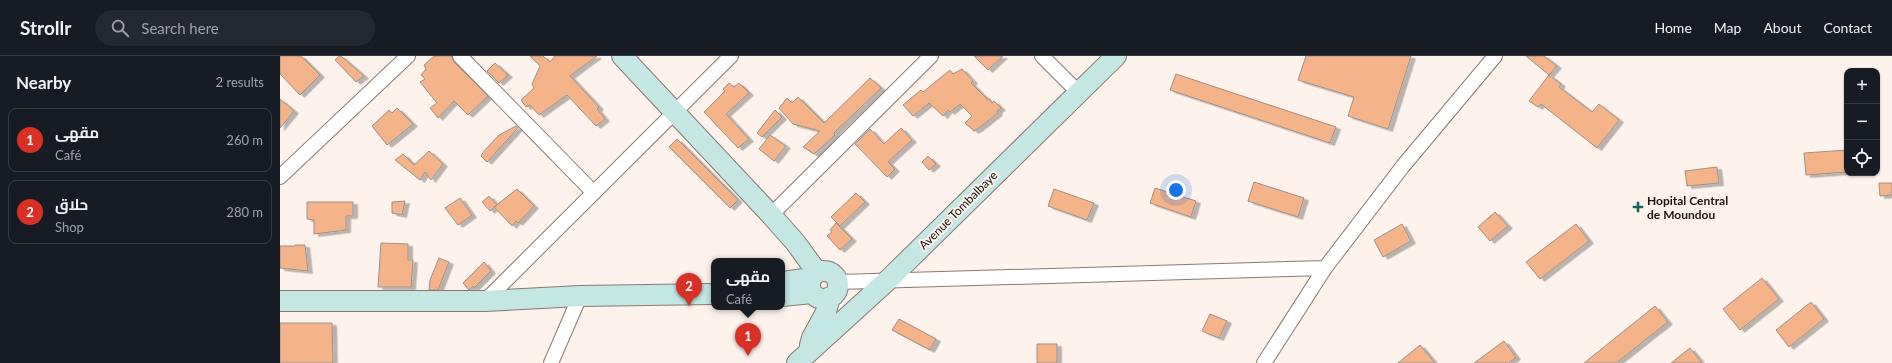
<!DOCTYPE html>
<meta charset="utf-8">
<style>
body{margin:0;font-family:Lato,Cairo,sans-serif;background:#242831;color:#f1f3f6}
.controls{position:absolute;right:12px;top:12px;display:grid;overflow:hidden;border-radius:8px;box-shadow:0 1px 3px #0004}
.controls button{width:36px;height:36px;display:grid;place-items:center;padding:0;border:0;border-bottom:1px solid #363941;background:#171b24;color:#f1f3f6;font:20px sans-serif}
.you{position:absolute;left:896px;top:134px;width:14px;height:14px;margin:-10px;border:3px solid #fff;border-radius:50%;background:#1a73e8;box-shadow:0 0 0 6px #1a73e833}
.badge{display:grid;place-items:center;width:26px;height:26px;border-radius:50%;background:#d93025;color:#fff;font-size:13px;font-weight:700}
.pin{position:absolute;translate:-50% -33px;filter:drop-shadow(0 1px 2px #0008)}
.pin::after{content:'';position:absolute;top:21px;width:14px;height:12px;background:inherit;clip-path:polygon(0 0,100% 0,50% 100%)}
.popup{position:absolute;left:431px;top:202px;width:74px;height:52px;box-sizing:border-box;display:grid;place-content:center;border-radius:8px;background:#171b24;filter:drop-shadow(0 1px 3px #0005);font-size:13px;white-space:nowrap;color:#9ea1a6}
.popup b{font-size:15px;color:#f1f3f6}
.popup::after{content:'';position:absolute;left:50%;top:100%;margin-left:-8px;border:8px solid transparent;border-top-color:#171b24}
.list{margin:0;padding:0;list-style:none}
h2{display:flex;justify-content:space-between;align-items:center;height:52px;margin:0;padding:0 16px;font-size:17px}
h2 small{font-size:13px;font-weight:400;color:#9ea1a6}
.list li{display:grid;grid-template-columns:26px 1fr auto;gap:12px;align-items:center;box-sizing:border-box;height:64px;margin:0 8px 8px;padding:0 8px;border:1px solid #363941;border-radius:8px}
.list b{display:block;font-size:15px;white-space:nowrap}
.list p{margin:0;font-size:13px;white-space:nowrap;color:#9ea1a6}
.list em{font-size:13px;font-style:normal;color:#9ea1a6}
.icon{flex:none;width:22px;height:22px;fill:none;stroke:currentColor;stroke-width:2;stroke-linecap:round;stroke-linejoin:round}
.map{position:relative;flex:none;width:1612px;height:307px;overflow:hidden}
header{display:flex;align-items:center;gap:24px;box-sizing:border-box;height:56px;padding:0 20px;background:#171b24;border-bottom:1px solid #363941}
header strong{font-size:19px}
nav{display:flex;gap:22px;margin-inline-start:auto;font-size:14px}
.search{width:280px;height:36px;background:#242831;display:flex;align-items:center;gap:10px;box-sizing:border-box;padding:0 14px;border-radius:22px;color:#9ea1a6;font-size:15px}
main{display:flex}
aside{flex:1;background:#171b24}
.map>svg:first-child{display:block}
</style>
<header>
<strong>Strollr</strong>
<div class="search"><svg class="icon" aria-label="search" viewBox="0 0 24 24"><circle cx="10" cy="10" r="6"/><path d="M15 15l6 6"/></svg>Search here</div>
<nav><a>Home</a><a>Map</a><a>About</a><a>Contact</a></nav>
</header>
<main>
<aside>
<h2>Nearby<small>2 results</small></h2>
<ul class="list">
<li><span class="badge">1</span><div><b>مقهى</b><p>Café</p></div><em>260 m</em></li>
<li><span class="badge">2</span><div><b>حلاق</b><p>Shop</p></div><em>280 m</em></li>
</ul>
</aside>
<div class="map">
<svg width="1612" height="307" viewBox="0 0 1612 307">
<defs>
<filter id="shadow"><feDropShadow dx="4.5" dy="2.5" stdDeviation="0" flood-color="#0004"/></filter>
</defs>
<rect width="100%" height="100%" fill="#fdf3ec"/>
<path fill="#f4b389" stroke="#a19188" filter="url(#shadow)" d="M0,0H21L40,19L20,39L0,18Z
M59,0H61L84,20L76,26L55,4Z
M154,0H171L174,6L208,40L188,59L174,45L158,62L150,52L157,47L140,26L145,23L141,19L146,13L144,9Z
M250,0H263L270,6L275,0H317L290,20L319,51L317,53L325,63L316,70L287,39L259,59L250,49L246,51L241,44L254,32L252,28L260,10Z
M694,0H723L708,14Z
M1026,0H1131L1108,73L1068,60L1074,41L1018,24Z
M1246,0H1264L1277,10L1269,19Z
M215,7L228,19L219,27L207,15Z
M682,13L693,25L691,27L708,44L710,43L712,47L714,45L721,52L717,55L718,57L699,72L694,75L685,67L692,60L680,48L670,56L668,54L663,60L649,47L633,60L623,49L641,34L643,36L670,14L673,18Z
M896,18L1056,71L1050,87L890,34Z
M1269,19L1281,28L1279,31L1312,56L1319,48L1339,64L1317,92L1261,48L1258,51L1249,45Z
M590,22L601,32L554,77L555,79L534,98L523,91L540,75L513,68L499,52L507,42L512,47L518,41L544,67Z
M449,27L454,31L459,27L469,37L446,58L469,83L458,92L424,56L445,35L443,33Z
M0,43L14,55L0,72Z
M117,52L133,68L107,89L92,70L109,54L112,57Z
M495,54L502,61L482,81L477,77Z
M236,70L238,72L207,106L201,100L204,95L219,79Z
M621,72L632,84L608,106L615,113L607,121L575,88L590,73L604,88Z
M490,79L506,90L494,105L479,93Z
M397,83L458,144L450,152L389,91Z
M1567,94V116L1526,119L1524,97Z
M149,95L163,108L151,124L145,116L140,124L115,104L123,98L134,109Z
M648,100L656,108L649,114L642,106Z
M1437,111L1439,127L1407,130L1405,115Z
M974,126L1024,142L1018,161L968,145Z
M1599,127H1612V139L1600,140Z
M875,132L916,145L911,161L870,147Z
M237,133L254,150L238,167L236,165L232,170L214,151Z
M774,133L814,147L807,164L768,150Z
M576,137L585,146L560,170L551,161Z
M209,140L217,149L210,155L202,146Z
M180,142L192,159L178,169L165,152Z
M125,145L122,159L112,157V146Z
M27,146H73V160H66V174L34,178V164L27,163Z
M1215,156L1228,170L1210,185L1198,171Z
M556,167L572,183L560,194L547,180L552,176L550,174Z
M1122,168L1131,185L1103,201L1094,184Z
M1296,168L1309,185L1260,223L1246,206Z
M101,187L128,188V204H133L131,231H98Z
M15,189H25L28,215L0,212V190H15Z
M159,202L169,206L158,234H149L150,224Z
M204,206L211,215L194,232L193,230L189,234L183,227Z
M1482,222L1499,243L1460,274L1443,253Z
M1531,246L1544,263L1509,291L1496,274Z
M1375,250L1388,266L1336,307H1304Z
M930,258L947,265L939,282L922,275Z
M619,263L656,283L650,294L612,274Z
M0,267H52L53,307H0Z
M1224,285L1236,301L1229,307H1194Z
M757,288H777V307H757Z
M1140,289L1155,307H1118Z
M1410,292L1422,307H1391Z"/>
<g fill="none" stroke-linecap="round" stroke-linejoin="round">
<g stroke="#887970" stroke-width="16">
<path id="street" d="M180,0L314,137
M762,0L798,36
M0,121L128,0
M491,159L651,0
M558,226L1045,212
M205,245L451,0
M271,307L300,240
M984,307L1045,212L1123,110L1215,0"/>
</g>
<g stroke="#887970" stroke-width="22">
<path id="secondary" d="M342,0L491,159L515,186L537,216
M530 229a14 14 0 1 1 28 0a14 14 0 1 1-28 0Z
M502,226L532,222
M502,240L532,237
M0,245H205L300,240L434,238
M530,289L532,282L546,256L550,241
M517,307L608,224L836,0"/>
</g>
<use href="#street" stroke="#fff" stroke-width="14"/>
<use href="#secondary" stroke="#c4e7e3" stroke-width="20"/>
</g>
<path fill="#16625b" stroke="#fdf3ec" stroke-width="1.5" d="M1356 145h4v4h4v4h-4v4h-4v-4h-4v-4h4z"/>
<g text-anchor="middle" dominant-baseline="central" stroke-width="4" stroke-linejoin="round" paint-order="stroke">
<g font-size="12" font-weight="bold" fill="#191410" stroke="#fdf3ec" text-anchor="start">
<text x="1367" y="144">Hopital Central<tspan x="1367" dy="14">de Moundou</tspan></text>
</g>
<g font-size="12" fill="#191410" stroke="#fdf3ec">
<text transform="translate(678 154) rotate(-45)">Avenue Tombalbaye</text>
</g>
</g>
</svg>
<div class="controls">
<button>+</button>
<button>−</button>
<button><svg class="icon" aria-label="locate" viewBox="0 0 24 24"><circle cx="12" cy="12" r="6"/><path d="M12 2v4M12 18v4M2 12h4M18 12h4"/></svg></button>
</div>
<div class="you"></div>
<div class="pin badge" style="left:468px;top:300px">1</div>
<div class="popup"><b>مقهى</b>Café</div>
<div class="pin badge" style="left:409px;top:250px">2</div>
</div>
</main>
